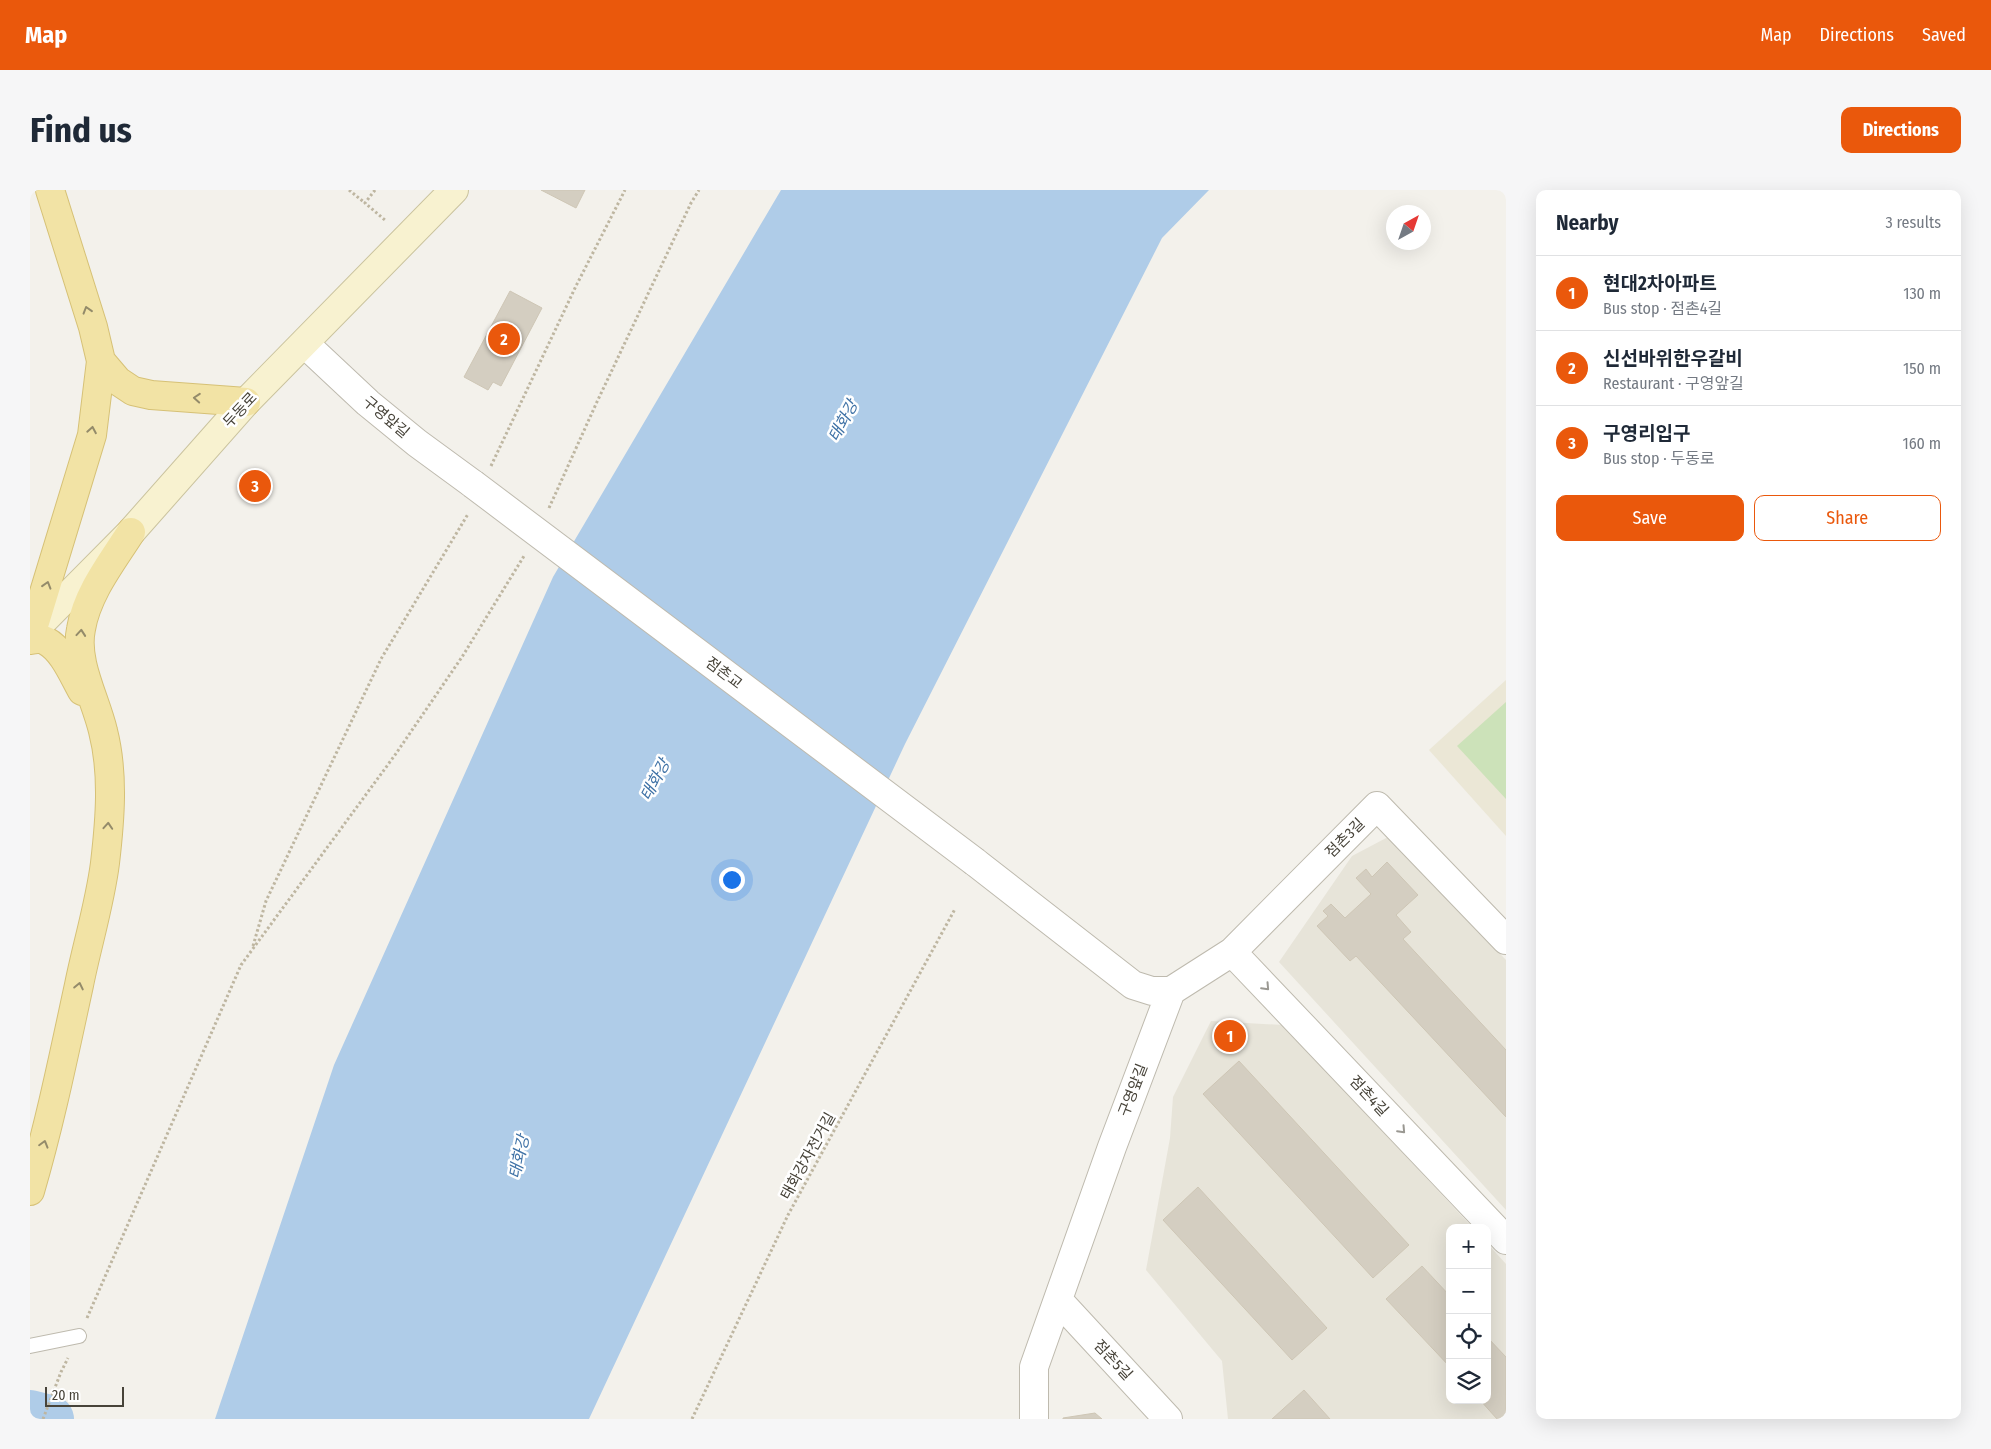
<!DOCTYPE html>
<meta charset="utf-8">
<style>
body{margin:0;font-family:"Fira Sans Condensed","Noto Sans KR",sans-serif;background:#f6f6f7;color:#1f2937}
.controls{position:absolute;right:15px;bottom:15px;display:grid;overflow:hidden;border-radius:10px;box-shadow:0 5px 20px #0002}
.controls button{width:45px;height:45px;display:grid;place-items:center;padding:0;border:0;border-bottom:1px solid #e0e1e3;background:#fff;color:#1f2937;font:25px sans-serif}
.compass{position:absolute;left:1356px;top:15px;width:45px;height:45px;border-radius:50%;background:#fff;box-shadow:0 5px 20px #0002;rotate:40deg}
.scale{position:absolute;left:15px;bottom:12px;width:79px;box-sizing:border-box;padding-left:5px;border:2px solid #474339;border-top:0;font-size:14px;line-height:18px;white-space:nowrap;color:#474339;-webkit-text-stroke:4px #fff;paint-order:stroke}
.you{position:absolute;left:701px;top:689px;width:18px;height:18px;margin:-12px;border:4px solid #fff;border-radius:50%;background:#1a73e8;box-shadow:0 0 0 8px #1a73e833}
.badge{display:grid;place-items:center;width:32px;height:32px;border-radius:50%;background:#ea580c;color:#fff;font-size:16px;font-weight:700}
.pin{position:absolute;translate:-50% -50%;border:2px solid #fff;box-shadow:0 1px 5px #0006}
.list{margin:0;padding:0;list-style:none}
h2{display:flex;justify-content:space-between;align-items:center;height:65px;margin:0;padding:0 20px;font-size:21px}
h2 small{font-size:16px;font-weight:400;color:#747a83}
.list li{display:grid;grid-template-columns:32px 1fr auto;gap:15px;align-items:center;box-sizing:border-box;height:75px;padding:0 20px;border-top:1px solid #e0e1e3}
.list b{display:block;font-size:19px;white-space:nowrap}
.list p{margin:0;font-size:16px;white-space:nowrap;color:#747a83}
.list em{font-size:16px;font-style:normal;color:#747a83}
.actions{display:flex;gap:10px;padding:15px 20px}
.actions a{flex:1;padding:11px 0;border:1px solid #ea580c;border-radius:10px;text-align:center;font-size:18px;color:#ea580c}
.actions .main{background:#ea580c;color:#fff}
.icon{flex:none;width:28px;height:28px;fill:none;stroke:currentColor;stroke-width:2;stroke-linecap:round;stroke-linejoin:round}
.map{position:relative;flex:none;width:1476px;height:1229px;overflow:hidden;border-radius:10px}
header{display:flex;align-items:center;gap:30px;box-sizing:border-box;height:70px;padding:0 25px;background:#ea580c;color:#fff}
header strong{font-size:24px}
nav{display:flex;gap:28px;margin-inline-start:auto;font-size:18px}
.intro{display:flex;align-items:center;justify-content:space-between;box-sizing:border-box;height:120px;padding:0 30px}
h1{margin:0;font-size:35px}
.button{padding:12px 22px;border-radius:10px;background:#ea580c;color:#fff;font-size:18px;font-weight:700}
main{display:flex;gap:30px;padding:0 30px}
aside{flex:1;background:#fff;border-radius:10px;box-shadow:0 5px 20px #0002}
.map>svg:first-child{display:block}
</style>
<header>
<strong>Map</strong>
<nav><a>Map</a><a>Directions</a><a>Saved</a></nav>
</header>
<div class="intro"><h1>Find us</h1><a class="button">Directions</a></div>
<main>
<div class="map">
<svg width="1476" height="1229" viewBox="0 0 1476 1229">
<rect width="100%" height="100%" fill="#f3f1eb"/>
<path fill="#e7e4d9" d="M1358,647L1476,770V1020L1249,772L1322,666Z
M1181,831L1253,835L1443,1038H1420V1210H1457V1053L1476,1074V1229H1198L1192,1171L1116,1080L1140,948L1143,907Z"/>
<path fill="#ebe7d6" d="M1476,490V646L1399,560Z"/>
<path fill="#cce2b9" d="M1476,512V609L1427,556Z"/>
<path fill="#afcce8" d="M751,0H1179L1132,48L875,554L559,1229H185L304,875L523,387Z"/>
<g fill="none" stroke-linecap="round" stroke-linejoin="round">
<path stroke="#afcce8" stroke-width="48" d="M0,1224L20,1229"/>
</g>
<path fill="#d4cec1" stroke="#cec6b5" d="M511,0H555L546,18Z
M480,101L512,118L471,196L463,192L458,200L434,187Z
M1357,672L1388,705L1366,725L1381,742L1373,749L1476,860V927L1326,766L1320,771L1287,736L1298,726L1293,721L1301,714L1315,728L1341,704L1326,688L1336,679L1342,687Z
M1209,871L1379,1055L1343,1088L1173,904Z
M1168,997L1297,1138L1262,1170L1133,1030Z
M1392,1076L1420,1106V1177L1356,1109Z
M1457,1147L1476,1167V1229H1467L1450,1210H1457Z
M1274,1200L1300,1229H1242Z
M1065,1223L1072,1229H1033V1228Z"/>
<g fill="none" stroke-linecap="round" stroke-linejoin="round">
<g stroke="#bebaae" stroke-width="16">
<path id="service" d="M0,1156L49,1146"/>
</g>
<g stroke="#bebaae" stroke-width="30">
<path id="minor" d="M275,154L338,213L387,253L443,294
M945,672L1103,795L1122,801H1141
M1202,762L1476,1050
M1141,801L1202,762L1347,616L1476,750
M1028,1110L1138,1229
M1004,1229V1177L1082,957L1141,801"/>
</g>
<g stroke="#cac39e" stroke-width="30">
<path id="secondary" d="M0,444L101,342L216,212L424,0"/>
</g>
<g stroke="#d6c176" stroke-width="30">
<path id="primary" d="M20,0L63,137L71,171L88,191L103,201L121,205L216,212
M0,442H2L62,245L71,171
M0,450C5,449 11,448 16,451C33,460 43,485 52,501
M0,1001C20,933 34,864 49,795C57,755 70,713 75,673C80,630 84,584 73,541C66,510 44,472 51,439C57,403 82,372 101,342"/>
</g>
<path stroke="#beb6a1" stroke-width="3" stroke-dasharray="2.5 2.5" stroke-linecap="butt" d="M319,0L335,13
M345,0L335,13L356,31
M461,276L546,96L595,0
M519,318L566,214L661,13L669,0
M223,756L236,711L351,469L438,324
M57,1128L211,775L365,565L432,467L494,366
M13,1229L31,1182L38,1168
M662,1229L758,1025L925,719"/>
<use href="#service" stroke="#fff" stroke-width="14"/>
<use href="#minor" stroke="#fff" stroke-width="28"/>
<use href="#secondary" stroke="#f8f2d0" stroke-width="28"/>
<use href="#primary" stroke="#f2e3a5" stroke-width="28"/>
<g stroke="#bebaae" stroke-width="30" stroke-linecap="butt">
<path id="minor-bridge" d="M443,294L945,672"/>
</g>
<use href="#minor-bridge" stroke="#fff" stroke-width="28"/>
</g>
<defs><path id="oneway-chevron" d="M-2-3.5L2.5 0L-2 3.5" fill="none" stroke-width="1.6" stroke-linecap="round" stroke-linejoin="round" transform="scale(1.25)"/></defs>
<g stroke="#948b6a">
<use href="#oneway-chevron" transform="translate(57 120) rotate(-107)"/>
<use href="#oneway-chevron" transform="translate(167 208) rotate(-176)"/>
<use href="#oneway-chevron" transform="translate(62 240) rotate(-80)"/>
<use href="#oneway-chevron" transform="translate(17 395) rotate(-73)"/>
<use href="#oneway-chevron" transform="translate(51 443) rotate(-85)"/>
<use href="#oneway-chevron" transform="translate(78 636) rotate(-86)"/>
<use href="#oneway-chevron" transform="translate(49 796) rotate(-78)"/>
<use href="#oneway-chevron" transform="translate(14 954) rotate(-74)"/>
</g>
<g stroke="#9a9892">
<use href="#oneway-chevron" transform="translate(1236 797) rotate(47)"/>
<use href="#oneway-chevron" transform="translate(1372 940) rotate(47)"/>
</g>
<g text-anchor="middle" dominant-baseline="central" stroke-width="5" stroke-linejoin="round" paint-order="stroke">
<g font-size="15" fill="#474339" stroke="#fff">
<text transform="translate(210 220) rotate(-47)">두동로</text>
<text transform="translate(356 227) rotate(40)">구영앞길</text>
<text transform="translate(694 483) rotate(37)">점촌교</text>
<text transform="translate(1315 648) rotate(-45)">점촌3길</text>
<text transform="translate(1103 900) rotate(-69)">구영앞길</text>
<text transform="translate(1339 906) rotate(47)">점촌4길</text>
<text transform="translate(778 966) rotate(-61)">태화강자전거길</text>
<text transform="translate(1083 1170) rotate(47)">점촌5길</text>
</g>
<g font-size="16" font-style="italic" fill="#3f72a6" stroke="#fff">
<text transform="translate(813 231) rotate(-62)">태화강</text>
<text transform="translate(625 590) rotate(-62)">태화강</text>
<text transform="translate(489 967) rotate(-78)">태화강</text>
</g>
</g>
</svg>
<div class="controls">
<button>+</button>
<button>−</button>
<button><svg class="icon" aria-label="locate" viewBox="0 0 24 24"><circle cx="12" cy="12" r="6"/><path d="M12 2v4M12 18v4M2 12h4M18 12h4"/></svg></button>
<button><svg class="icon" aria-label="layers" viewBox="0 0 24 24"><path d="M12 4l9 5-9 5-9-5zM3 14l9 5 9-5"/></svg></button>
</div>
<svg class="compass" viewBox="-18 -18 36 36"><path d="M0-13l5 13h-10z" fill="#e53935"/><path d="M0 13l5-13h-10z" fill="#747a83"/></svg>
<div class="scale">20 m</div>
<div class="you"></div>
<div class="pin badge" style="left:1200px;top:846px">1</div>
<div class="pin badge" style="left:474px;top:149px">2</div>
<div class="pin badge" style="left:225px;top:296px">3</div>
</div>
<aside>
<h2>Nearby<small>3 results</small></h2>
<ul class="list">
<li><span class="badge">1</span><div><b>현대2차아파트</b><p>Bus stop · 점촌4길</p></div><em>130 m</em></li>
<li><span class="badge">2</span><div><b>신선바위한우갈비</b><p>Restaurant · 구영앞길</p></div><em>150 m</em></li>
<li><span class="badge">3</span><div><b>구영리입구</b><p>Bus stop · 두동로</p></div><em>160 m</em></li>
</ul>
<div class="actions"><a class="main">Save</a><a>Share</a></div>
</aside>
</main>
